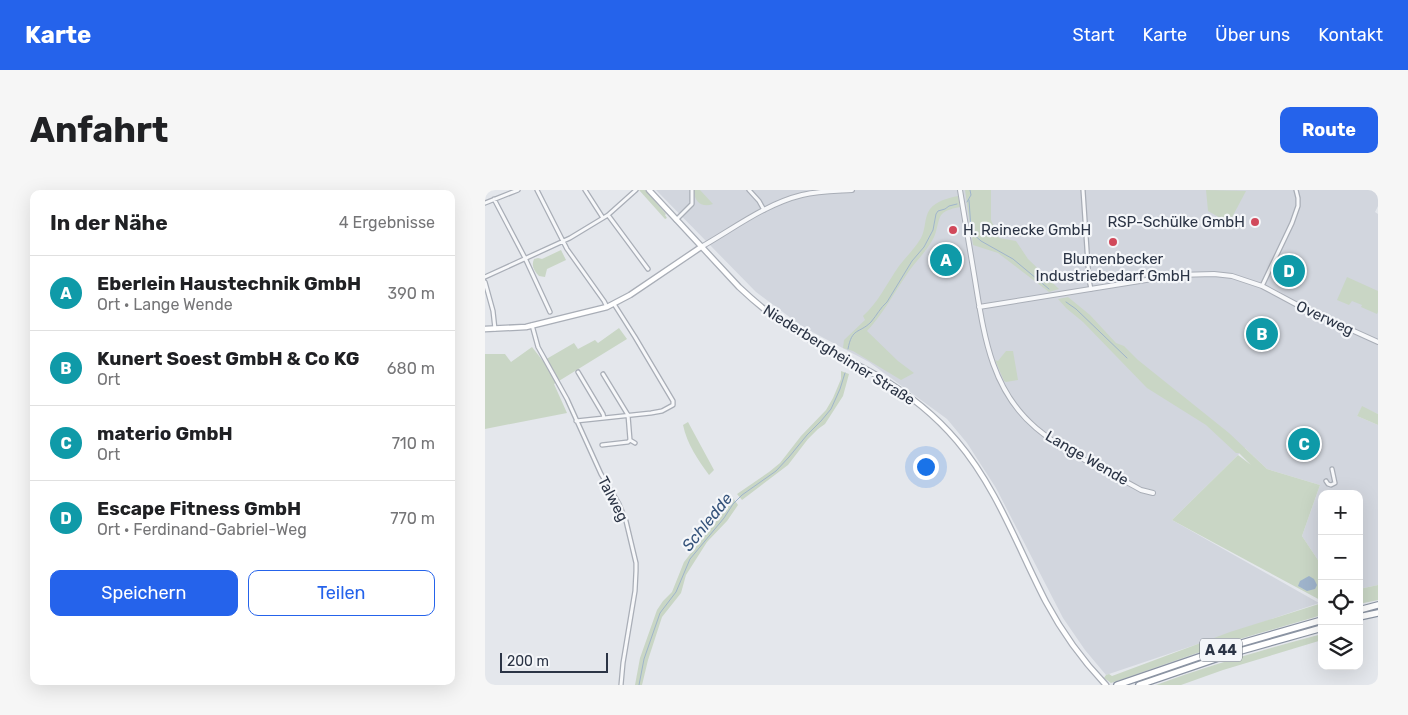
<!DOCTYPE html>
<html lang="de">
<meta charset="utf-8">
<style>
body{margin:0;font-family:Rubik,sans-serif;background:#f6f6f6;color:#202124}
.controls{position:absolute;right:15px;bottom:15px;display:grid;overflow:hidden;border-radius:10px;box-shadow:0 5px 20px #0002}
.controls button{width:45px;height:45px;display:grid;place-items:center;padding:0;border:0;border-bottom:1px solid #e0e0e0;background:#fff;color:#202124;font:25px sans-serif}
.scale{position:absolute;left:15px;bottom:12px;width:108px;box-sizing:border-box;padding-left:5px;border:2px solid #2b3445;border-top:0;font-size:14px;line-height:18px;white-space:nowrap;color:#2b3445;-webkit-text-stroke:4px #f4f6f9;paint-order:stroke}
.you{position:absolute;left:440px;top:276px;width:18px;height:18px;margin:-12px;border:4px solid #fff;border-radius:50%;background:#1a73e8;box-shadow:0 0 0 8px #1a73e833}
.badge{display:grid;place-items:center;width:32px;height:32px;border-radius:50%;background:#2563eb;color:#fff;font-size:16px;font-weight:700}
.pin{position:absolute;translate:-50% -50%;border:2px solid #fff;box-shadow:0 1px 5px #0006}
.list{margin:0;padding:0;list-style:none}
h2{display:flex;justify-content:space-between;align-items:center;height:65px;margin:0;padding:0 20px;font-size:21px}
h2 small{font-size:16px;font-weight:400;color:#757577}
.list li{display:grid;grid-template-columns:32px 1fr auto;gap:15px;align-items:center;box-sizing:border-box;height:75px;padding:0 20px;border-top:1px solid #e0e0e0}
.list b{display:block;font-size:19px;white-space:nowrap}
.list p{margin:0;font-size:16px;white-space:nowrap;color:#757577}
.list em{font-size:16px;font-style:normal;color:#757577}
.actions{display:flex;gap:10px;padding:15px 20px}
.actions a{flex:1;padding:11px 0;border:1px solid #2563eb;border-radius:10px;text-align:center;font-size:18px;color:#2563eb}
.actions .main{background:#2563eb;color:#fff}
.icon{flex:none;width:28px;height:28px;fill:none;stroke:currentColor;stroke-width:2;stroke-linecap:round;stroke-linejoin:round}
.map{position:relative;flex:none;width:893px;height:495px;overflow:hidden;border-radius:10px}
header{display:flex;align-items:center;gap:30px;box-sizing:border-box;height:70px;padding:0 25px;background:#2563eb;color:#fff}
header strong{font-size:24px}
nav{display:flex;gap:28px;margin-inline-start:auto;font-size:18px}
.intro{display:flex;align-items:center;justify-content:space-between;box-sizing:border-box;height:120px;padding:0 30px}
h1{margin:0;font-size:35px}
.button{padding:12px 22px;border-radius:10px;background:#2563eb;color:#fff;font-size:18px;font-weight:700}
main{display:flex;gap:30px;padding:0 30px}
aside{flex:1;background:#fff;border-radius:10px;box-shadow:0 5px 20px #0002}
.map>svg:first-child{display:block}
</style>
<header>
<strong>Karte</strong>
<nav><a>Start</a><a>Karte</a><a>Über uns</a><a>Kontakt</a></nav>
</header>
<div class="intro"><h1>Anfahrt</h1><a class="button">Route</a></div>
<main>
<aside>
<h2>In der Nähe<small>4 Ergebnisse</small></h2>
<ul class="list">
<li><span class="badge" style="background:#0f9aa8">A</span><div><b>Eberlein Haustechnik GmbH</b><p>Ort · Lange Wende</p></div><em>390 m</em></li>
<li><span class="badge" style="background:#0f9aa8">B</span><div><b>Kunert Soest GmbH &amp; Co KG</b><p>Ort</p></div><em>680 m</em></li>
<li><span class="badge" style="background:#0f9aa8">C</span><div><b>materio GmbH</b><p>Ort</p></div><em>710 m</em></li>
<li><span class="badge" style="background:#0f9aa8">D</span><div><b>Escape Fitness GmbH</b><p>Ort · Ferdinand-Gabriel-Weg</p></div><em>770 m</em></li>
</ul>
<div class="actions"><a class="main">Speichern</a><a>Teilen</a></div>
</aside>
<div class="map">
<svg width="893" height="495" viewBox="0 0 893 495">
<rect width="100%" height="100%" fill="#e4e7ec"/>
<path fill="#d2d6de" d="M171,0H893V16L890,22L893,24V224L877,217L872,226L893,235V395L874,399V304H837V376L817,346L835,295L782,279L760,258L687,330L834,413L621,485L600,460L578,428L511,298L482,253L462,229L384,172L318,137L271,102Z"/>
<path fill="#c9d6c5" d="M154,0H160L181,24L180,25L182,28L180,29Z
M209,0H215L228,14C217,18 209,12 209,0Z
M480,0H506V30L514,48L531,51L543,69L574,99L564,102L513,63L488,55Z
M721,0L761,1L744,33L723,21Z
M473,6L475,17C469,18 461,20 457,24C453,27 452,43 448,49C441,62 430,72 422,84C409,103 398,124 382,141L413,171L429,183L416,190L368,161L358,158L359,150L380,130L378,126C393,113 402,93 414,76C421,67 430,58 436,48C441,39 439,27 445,19C451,11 463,8 473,6Z
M76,60L81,70L62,79L60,87L54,86C49,81 46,76 49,69L53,68L57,69Z
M862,87L893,101V122L892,124L876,117L877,115L867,111L864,115L852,110Z
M583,107L605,125L631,153L639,156L653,170L744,243L782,279L835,295L817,346L837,376V411L687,330L753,265L766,275L754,263H751L721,235L662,198L598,132L581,118L573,109Z
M134,138L142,149L69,194L82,223L0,239V164H20L26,172L47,157L58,171L89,153L93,159L110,150L113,153Z
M521,161H528L533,190L521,192L519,191L510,170L513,171Z
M356,181L364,184L358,206L340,234L333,239L323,249L303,275L257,310L252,304L284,282L295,273L316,246L341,220L348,208L356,189Z
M877,216L893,224V235L872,226Z
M203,232L229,280L224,285C213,270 202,254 198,235Z
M248,308L253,315L242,331L222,352L201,385L196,403L177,427L163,470L157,495H150L155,468L172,420L178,411L187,402L199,372L236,325Z
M893,395V410L874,414V399Z
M837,413V425L741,453L626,493L619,488L621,485L624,484L627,486L745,442Z
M837,444V450L738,480L696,495H671C725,475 781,459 837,444Z"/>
<path fill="#9fb4cc" d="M824,386L829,389L832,395L830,399L822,401L813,396L815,391Z"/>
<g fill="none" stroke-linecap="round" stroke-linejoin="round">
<path stroke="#9fb4cc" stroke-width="1" d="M484,10L486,39L487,43L496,51L528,69L564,99
M482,12L486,5L485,0
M581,112L591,119L642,168
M363,159C367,137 374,144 386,132C392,125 395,118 402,112L427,71L439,57L448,40L451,24L453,21L460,19L464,16L472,14
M154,495L159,469L175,423L191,402L205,369L239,328L248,314L257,305L291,281L304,267L322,245L336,231L346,219L355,199L360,183"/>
<g stroke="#a9aeb7" stroke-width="5.5">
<path id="minor" d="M52,0L82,59L119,111L122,117
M100,0L118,28
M264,0L274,11L279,20
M598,0L604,90L606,99
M9,9L40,68L65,122
M0,13L33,0
M123,25L163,79
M191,30L207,14V0
M0,87L85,48L123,25L151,0
M0,92L8,121L10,139
M777,96L807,33L813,16V8L811,0
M47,135L53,157L82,209L116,284L134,314L141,331L151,373V381L150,401L138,473L136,495
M93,182L118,224L119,228
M118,184L143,225L145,250
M91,231L166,223L177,221L188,215V211L150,147L129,114
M117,255L143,252L145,250L150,253
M841,291L843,294L846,295L850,293L847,279"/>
</g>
<g stroke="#a9aeb7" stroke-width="6">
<path id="tertiary" d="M475,0C480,30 485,60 490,90C499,145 506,200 551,238C582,264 621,280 656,300L668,303
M216,57C248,39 280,14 317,5C333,1 350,1 367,0
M494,117L692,85L729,84L747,86L777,96L820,119L893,152"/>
</g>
<g stroke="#a9aeb7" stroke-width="7">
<path id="secondary" d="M164,0L254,97C273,115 294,132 317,145C342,160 368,172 393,186C422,203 450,225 472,251C512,298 533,358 561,412C577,442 598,471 621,495
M0,139L41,137L122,117L145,105L216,57"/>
</g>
<g stroke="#8b94a3" stroke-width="8">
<path id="motorway" d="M874,420L893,415
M874,427L893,423
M632,495L743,457L837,430
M654,495L745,464L837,438"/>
</g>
<use href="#minor" stroke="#f7f8fa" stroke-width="3"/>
<use href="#tertiary" stroke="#f7f8fa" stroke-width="4"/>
<use href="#secondary" stroke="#fff" stroke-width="4.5"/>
<use href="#motorway" stroke="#fff" stroke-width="5.5"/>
</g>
<g fill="#d1495b" stroke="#f4f6f9" stroke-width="2">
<circle cx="770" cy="32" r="5"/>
<circle cx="468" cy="40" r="5"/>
<circle cx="628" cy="52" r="5"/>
</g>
<g text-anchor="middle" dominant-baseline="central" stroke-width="4.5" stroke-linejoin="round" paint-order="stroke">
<rect fill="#f4f6f9" stroke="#676e7b" stroke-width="1" x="715" y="448.5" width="42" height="23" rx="4"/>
<g font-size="14" font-weight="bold" fill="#2b3445">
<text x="736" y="460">A 44</text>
</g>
<g font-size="15" fill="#2b3445" stroke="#f4f6f9" text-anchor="end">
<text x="760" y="32">RSP-Schülke GmbH</text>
<text x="478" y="40" text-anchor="start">H. Reinecke GmbH</text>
<text x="628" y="69" text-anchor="middle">Blumenbecker<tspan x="628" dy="17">Industriebedarf GmbH</tspan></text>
</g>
<g font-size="15" fill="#2b3445" stroke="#f4f6f9">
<text transform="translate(840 128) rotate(25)">Overweg</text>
<text transform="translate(354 165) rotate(32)">Niederbergheimer Straße</text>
<text transform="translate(602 268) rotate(30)">Lange Wende</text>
<text transform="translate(128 309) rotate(63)">Talweg</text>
</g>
<g font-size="16" font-style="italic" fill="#34527a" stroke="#f4f6f9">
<text transform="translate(222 332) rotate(-51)">Schledde</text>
</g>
</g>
</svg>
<div class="controls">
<button>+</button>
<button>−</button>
<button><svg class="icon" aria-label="locate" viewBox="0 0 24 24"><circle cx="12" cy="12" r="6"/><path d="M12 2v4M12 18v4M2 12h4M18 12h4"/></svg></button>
<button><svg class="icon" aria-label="layers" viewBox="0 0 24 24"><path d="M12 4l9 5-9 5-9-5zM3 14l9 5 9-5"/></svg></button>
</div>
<div class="scale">200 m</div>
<div class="you"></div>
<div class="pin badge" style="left:461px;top:70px;background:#0f9aa8">A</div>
<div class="pin badge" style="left:777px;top:144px;background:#0f9aa8">B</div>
<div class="pin badge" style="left:819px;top:254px;background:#0f9aa8">C</div>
<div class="pin badge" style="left:804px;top:81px;background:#0f9aa8">D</div>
</div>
</main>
